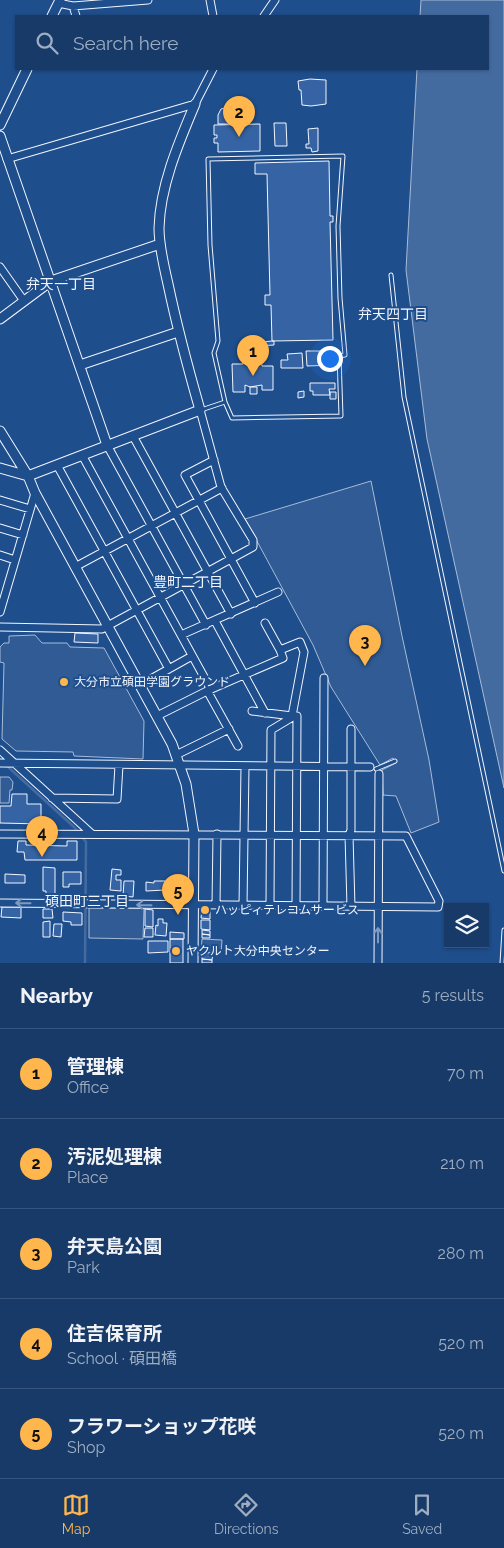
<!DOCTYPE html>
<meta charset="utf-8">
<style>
body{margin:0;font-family:Raleway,"Noto Sans JP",sans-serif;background:#244571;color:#f1f3f6}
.controls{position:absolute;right:15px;bottom:15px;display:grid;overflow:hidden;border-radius:0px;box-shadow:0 1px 4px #0004}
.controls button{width:45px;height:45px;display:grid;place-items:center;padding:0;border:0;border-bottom:1px solid #36547d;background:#173a69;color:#f1f3f6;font:25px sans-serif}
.you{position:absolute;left:329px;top:358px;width:18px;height:18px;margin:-12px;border:4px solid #fff;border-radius:50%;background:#1a73e8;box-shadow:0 0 0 8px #1a73e833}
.badge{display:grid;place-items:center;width:32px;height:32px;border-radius:50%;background:#ffb74d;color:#111;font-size:16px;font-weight:700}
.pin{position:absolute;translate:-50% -41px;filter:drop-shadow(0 1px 2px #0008)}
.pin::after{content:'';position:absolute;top:26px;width:18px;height:15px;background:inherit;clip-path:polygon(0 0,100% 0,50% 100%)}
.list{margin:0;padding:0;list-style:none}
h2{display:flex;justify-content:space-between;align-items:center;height:65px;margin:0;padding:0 20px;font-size:21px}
h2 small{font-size:16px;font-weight:400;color:#9eadc0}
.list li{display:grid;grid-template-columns:32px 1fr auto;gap:15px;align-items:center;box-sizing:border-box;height:90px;padding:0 20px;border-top:1px solid #36547d}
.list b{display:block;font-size:19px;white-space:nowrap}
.list p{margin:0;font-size:16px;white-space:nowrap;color:#9eadc0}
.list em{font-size:16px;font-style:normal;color:#9eadc0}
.icon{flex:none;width:28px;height:28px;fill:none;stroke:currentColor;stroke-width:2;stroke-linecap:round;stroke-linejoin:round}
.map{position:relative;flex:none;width:504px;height:963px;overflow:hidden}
.search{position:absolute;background:#173a69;box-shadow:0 1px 4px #0004;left:15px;right:15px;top:15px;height:55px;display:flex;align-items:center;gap:12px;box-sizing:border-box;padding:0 18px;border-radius:0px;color:#9eadc0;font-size:19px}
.sheet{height:515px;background:#173a69}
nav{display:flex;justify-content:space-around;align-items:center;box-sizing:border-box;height:70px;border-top:1px solid #36547d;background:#173a69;font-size:14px;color:#9eadc0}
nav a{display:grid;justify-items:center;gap:2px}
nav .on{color:#ffb74d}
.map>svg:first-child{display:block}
</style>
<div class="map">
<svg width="504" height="963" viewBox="0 0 504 963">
<rect width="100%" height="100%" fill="#1f4e8c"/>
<path fill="#305b95" stroke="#a8bbd7" d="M371,481L402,636L429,760L439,822L411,833L396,796L383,795L382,770L396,763L393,758L380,765L331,687L313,645L245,519Z
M35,635L42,643H67L70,647L104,648L144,721L143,759L74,756L73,752L16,751L2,739L4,663L0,662V647L4,643H9V636Z
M0,777H9L13,782L12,790H10L9,803H0Z
M89,908H144L143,939L89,938Z
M202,939L222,940L221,953L201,952Z"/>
<path fill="#446ba0" stroke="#a8bbd7" d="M421,0H504V788L427,439L406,270L417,69H488V16H420Z"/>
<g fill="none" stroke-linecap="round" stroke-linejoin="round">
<path stroke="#446ba0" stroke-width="2.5" d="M7,766L74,827L86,842L85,963"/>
</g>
<path fill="#3563a3" stroke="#f2f6ff" d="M310,79L326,80V104L311,106L302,105L301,90H299L298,81Z
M228,103H244L245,124H218V115L221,109L228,107Z
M274,123H286L287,146H275Z
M260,124V151L218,152V143H214V138H217V135H214V125Z
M318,128V151L312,152L311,148H306V144H309L308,129Z
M329,161L330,216H333V222H330L333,340L272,341L271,305H265V295H270L267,174H255V163Z
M272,341H274V345L257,346L258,358H254L253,343Z
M306,351H334L335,365L307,366Z
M302,353L303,368H281V360H288L287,354Z
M247,358H258V360H261L262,366H273V390H262V385L250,387L245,385V392H233L232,364H243V360H247Z
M310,383H335V389H329L330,395H313V391H310Z
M250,387H257V394H250Z
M304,391V397L298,398V392Z
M330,392H336V399H330Z
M75,633L98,634V643L74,642Z
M12,794H27V804H41V824L0,823V806H11Z
M18,841H26V845L67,846V841H77V860H25L24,852H17Z
M43,867L55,868V896H46V891H43Z
M112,869L121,870V875H116V880H121V891L110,890Z
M63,872H81V884H69V887H63Z
M5,874L25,875V883H5Z
M124,881H134L133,897L123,896Z
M154,881H165V890L146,891V882L154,883Z
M166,884H174V899H166Z
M2,907H21V918L1,917Z
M43,909H52L53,918H43Z
M145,909L153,910V927L145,926Z
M202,909H210V919L201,918Z
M63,912L82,913V925H71V922L63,921Z
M158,919H163V923H167L166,936L155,935L156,925L158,926Z
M201,920H210V930L201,929Z
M50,921V937H43V922Z
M54,924H62L61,937L53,936Z
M145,928H153V937H144Z
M202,930L210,931V935L202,934Z
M170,932L184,933V939H170Z
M202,934L210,935V938H202Z
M170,939H183V963H170Z
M148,941H168V952L148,953Z
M202,953H213L212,960L202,959Z
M202,959L212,960V963H202Z"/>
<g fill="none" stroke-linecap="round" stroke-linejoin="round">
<g stroke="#f2f6ff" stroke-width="5">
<path id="service" d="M391,275L404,397L504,871
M201,410L225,402L214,353L218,341L210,245L208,159L343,156L338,226L340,298L345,355L339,356L341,416L232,418L225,402
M376,769L395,761
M502,963L504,930"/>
</g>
<g stroke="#f2f6ff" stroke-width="9">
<path id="minor" d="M210,0L213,16
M58,3L73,6L148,0
M73,6L76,16
M264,16L275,0
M7,159L195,104L213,69
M0,267L24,301
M133,436L231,614
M107,445L206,625
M82,455L209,686V694L238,746
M214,460L185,475L255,603
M57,465L169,669
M0,500L30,509
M0,528L23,535
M0,555L15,560
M75,567L222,488
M0,612L35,493
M215,621L265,713
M265,623L280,650
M0,627L102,629L253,547V540L221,487L200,410
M181,635L278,592
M140,685L192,656
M252,711L292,716L291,718L271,730L270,906
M157,716L209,690L283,658L280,650L300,642L304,652L292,716H297L296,906
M351,729V830L349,835L351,907
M0,750L92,834
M176,755L229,729
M0,763L370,767
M52,798L117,799L119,765
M0,834L406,836L439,901L438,907L0,903
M216,905L217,834
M243,906L245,766
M323,906L324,678
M378,963L379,774"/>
</g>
<g stroke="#f2f6ff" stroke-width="11">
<path id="tertiary" d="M52,16L60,0
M0,125L27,69
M0,136L107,445
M0,319L51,281L160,244
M80,365L178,332
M0,431L28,476L35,493L172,744L186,784L194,834L193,963
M0,468L28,476L200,410C188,368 177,327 168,284C164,266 159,247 159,228C160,186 179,142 195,104"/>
</g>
<use href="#service" stroke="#1f4e8c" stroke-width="3"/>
<use href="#minor" stroke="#1f4e8c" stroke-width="7"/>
<use href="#tertiary" stroke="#1f4e8c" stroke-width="9"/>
</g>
<defs><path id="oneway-shaft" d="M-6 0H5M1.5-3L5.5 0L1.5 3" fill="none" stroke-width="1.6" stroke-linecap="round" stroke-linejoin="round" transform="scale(1.25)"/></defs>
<g stroke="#7e9ac0">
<use href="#oneway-shaft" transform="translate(23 903) rotate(-179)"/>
<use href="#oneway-shaft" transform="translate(144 905) rotate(-179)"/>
<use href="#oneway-shaft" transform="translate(378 935) rotate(-90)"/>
</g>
<g fill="#ffb74d" stroke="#1f4e8c" stroke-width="2">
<circle cx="64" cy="682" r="5"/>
<circle cx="205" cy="910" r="5"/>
<circle cx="176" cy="951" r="5"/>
</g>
<g text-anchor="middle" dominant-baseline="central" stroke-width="4" stroke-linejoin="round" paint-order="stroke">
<g font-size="12" fill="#f2f6ff" stroke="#1f4e8c" text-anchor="start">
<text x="74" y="682">大分市立碩田学園グラウンド</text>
<text x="215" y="910">ハッピィテレコムサービス</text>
<text x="186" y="951">ヤクルト大分中央センター</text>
</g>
<g font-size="14" fill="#f2f6ff" stroke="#1f4e8c">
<text x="61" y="284">弁天一丁目</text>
<text x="393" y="314">弁天四丁目</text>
<text x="188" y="582">豊町二丁目</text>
<text x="87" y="901">碩田町三丁目</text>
</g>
</g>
</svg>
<div class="controls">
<button><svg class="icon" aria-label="layers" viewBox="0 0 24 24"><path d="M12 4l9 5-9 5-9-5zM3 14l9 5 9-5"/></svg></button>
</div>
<div class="you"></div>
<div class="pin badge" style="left:253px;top:376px">1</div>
<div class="pin badge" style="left:239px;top:137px">2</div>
<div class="pin badge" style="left:365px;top:666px">3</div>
<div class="pin badge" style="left:42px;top:857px">4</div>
<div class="pin badge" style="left:178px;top:915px">5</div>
<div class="search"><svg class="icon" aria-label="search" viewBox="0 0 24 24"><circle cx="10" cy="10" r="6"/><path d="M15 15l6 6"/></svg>Search here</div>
</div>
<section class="sheet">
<h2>Nearby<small>5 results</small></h2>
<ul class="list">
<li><span class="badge">1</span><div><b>管理棟</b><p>Office</p></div><em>70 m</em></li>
<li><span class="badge">2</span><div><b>汚泥処理棟</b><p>Place</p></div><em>210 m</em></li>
<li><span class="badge">3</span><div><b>弁天島公園</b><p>Park</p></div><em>280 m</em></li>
<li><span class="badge">4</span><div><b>住吉保育所</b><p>School · 碩田橋</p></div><em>520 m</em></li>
<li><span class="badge">5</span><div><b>フラワーショップ花咲</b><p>Shop</p></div><em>520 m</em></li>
</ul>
</section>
<nav>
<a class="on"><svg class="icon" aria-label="map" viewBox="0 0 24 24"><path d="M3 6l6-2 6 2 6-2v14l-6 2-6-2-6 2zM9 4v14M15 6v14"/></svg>Map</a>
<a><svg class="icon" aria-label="directions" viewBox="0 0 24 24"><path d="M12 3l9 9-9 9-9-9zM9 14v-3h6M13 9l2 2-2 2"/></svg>Directions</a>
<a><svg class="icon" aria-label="saved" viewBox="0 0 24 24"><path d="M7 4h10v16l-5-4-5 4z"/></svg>Saved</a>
</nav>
